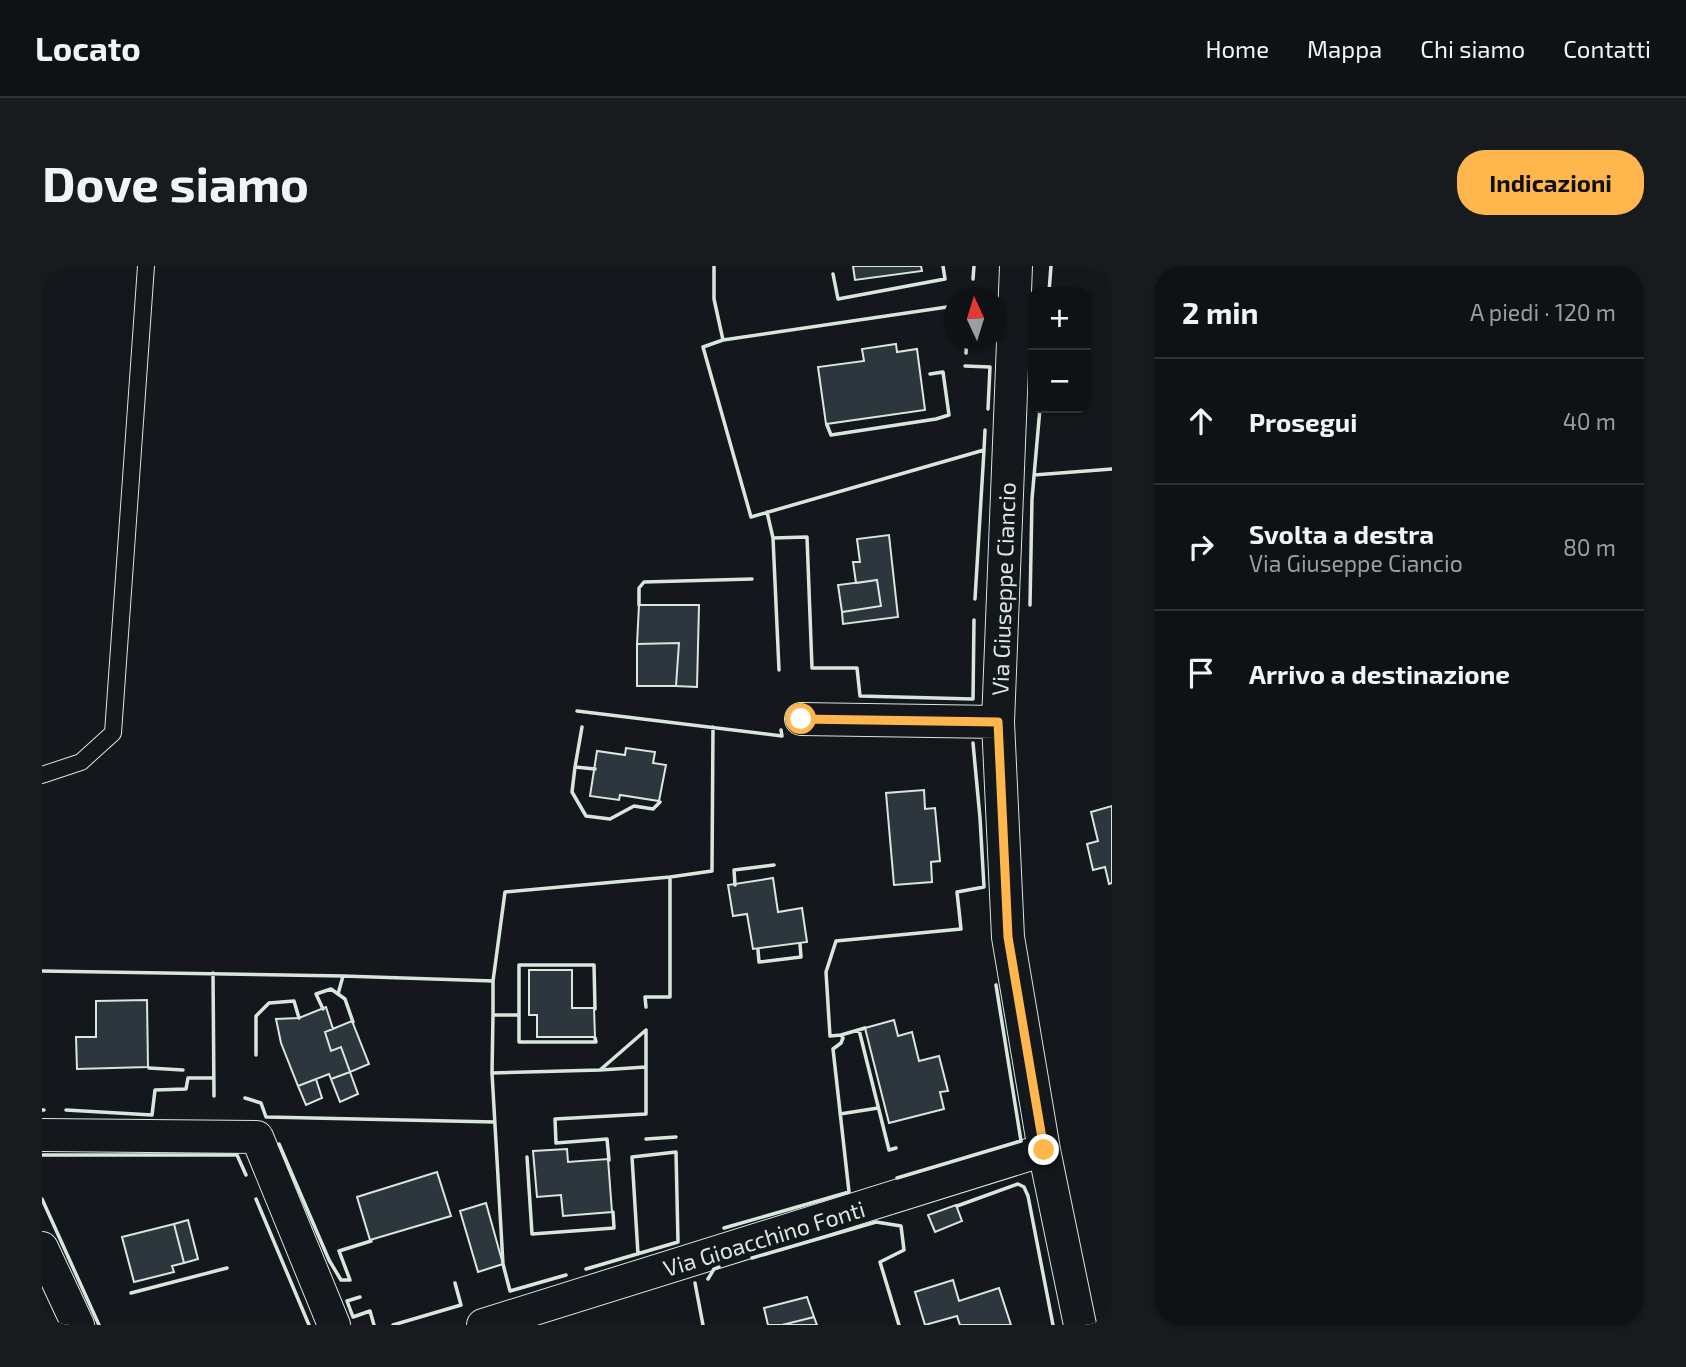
<!DOCTYPE html>
<html lang="it">
<meta charset="utf-8">
<style>
body{margin:0;font-family:"Exo 2",sans-serif;background:#181b1e;color:#f1f3f6}
.controls{position:absolute;right:21px;top:21px;display:grid;overflow:hidden;border-radius:14px;box-shadow:0 2px 5px #0004}
.controls button{width:63px;height:63px;display:grid;place-items:center;padding:0;border:0;border-bottom:2px solid #2f3234;background:#0f1215;color:#f1f3f6;font:35px sans-serif}
.compass{position:absolute;left:902px;top:21px;width:63px;height:63px;border-radius:50%;background:#0f1215;box-shadow:0 2px 5px #0004;rotate:356deg}
.stop{position:absolute;width:21px;height:21px;margin:-16px;border:5px solid #ffb74d;border-radius:50%;background:#fff}
.stop.end{background:#ffb74d;border-color:#fff;box-shadow:0 2px 7px #0008}
.list{margin:0;padding:0;list-style:none}
h2{display:flex;justify-content:space-between;align-items:center;height:91px;margin:0;padding:0 28px;font-size:30px}
h2 small{font-size:23px;font-weight:400;color:#9b9ea0}
.list li{display:grid;grid-template-columns:46px 1fr auto;gap:21px;align-items:center;box-sizing:border-box;height:126px;padding:0 28px;border-top:2px solid #2f3234}
.list b{display:block;font-size:26px;white-space:nowrap}
.list p{margin:0;font-size:23px;white-space:nowrap;color:#9b9ea0}
.list em{font-size:23px;font-style:normal;color:#9b9ea0}
.icon{flex:none;width:38px;height:38px;fill:none;stroke:currentColor;stroke-width:2;stroke-linecap:round;stroke-linejoin:round}
.map{position:relative;flex:none;width:1070px;height:1059px;overflow:hidden;border-radius:28px}
header{display:flex;align-items:center;gap:42px;box-sizing:border-box;height:98px;padding:0 35px;background:#0f1215;border-bottom:2px solid #2f3234}
header strong{font-size:33px}
nav{display:flex;gap:38px;margin-inline-start:auto;font-size:24px}
.intro{display:flex;align-items:center;justify-content:space-between;box-sizing:border-box;height:168px;padding:0 42px}
h1{margin:0;font-size:49px}
.button{padding:18px 32px;border-radius:28px;background:#ffb74d;color:#111;font-size:24px;font-weight:700}
main{display:flex;gap:42px;padding:0 42px}
aside{flex:1;background:#0f1215;border-radius:28px;box-shadow:0 2px 5px #0004}
.map>svg:first-child{display:block}
</style>
<header>
<strong>Locato</strong>
<nav><a>Home</a><a>Mappa</a><a>Chi siamo</a><a>Contatti</a></nav>
</header>
<div class="intro"><h1>Dove siamo</h1><a class="button">Indicazioni</a></div>
<main>
<div class="map">
<svg width="1070" height="1059" viewBox="0 0 1070 1059">
<rect width="100%" height="100%" fill="#14181c"/>
<path fill="#2c363c" stroke="#d8e6dc" stroke-width="2" d="M811,0H879L880,5L813,14Z
M854,78L855,86L875,83L883,144L784,158L776,101L822,95L820,83Z
M847,269L856,351L801,358L800,346L839,340L835,314L814,317L811,296H818L815,273Z
M835,314L839,340L800,346L796,319Z
M597,339H657L655,421L634,420L637,377L595,378Z
M637,377L634,420H595V378Z
M584,482L613,486L611,497L624,499L617,535L578,529L577,534L548,530L555,485L583,489Z
M882,524L883,543L893,542L898,595L889,596L890,616L852,619L844,527Z
M1070,540V617L1067,618L1063,601L1051,604L1045,578L1056,575L1049,546Z
M731,612L736,646L760,642L765,676L711,683L705,648L691,650L686,619Z
M487,704H530V742H552L553,771H495V749H487Z
M105,734L106,801L35,803L34,771H54V735Z
M284,741L291,763L283,766L289,785L299,781L308,806L289,813L287,808L256,820L239,777L234,753L257,752Z
M852,754L856,770L870,766L877,795L897,790L906,825L898,826L902,843L847,857L823,762Z
M310,755L327,798L308,806L299,781L289,785L283,766Z
M308,806L316,828L298,836L289,813Z
M274,813L280,832L264,839L256,820Z
M525,883L526,896L566,893L570,946L521,950L519,929L495,931L491,885Z
M395,906L409,950L328,974L315,931Z
M444,937L461,998L436,1006L418,945Z
M914,939L920,955L893,966L886,949Z
M146,954L156,993L142,997L132,958Z
M132,958L142,997L130,1000L132,1006L92,1016L80,971Z
M911,1014L917,1035L957,1022L969,1059H918L915,1050L883,1059L873,1026Z
M765,1031L772,1051L740,1059H726L722,1042Z
M772,1051L775,1059H740Z"/>
<g fill="none" stroke-linecap="round" stroke-linejoin="round">
<g stroke="#d8e6dc" stroke-width="18">
<path id="lane" d="M0,509L39,496L71,467L104,0"/>
</g>
<g stroke="#d8e6dc" stroke-width="34">
<path id="street" d="M974,0L956,456L966,671L1002,884L1038,1059
M759,453L956,456
M0,869L215,871L292,1059
M0,982L36,1059
M441,1059L1002,884"/>
</g>
<use href="#lane" stroke="#14181c" stroke-width="16"/>
<use href="#street" stroke="#14181c" stroke-width="32"/>
<path stroke="#d8e6dc" stroke-width="3.5" d="M672,0V33L681,74
M791,8L796,33L903,13L901,0
M931,13L932,0
M1007,26L1009,0
M912,40L681,74L661,81L709,251L942,184L943,164
M924,87L925,74
M923,100L948,101L946,143
M785,159L789,169L894,153L907,149L901,106L888,108
M992,209L1070,203
M725,246L731,272L737,404
M731,272L765,271L770,402H815L818,430L931,433L932,354
M933,333L942,184
M597,339V322L602,316L710,313
M988,339L990,233L998,142
M535,445L740,470L739,464
M533,501L540,461
M553,503L533,501L530,526L544,550L568,553L592,540L611,543L618,536
M693,619L692,604L732,599
M716,684L717,696L759,691L758,678
M0,705L301,710
M171,707L172,830
M296,728L301,710L451,715
M604,741L603,731H628V611L670,605L671,461
M281,743L274,728L289,723L303,733L311,756
M553,743L552,699H477V776H554L553,772
M451,749V715L463,626L628,611
M476,749H451L450,807L558,804L604,764
M817,764L847,884L854,882
M799,769L788,770L784,706L794,675L919,663L915,626L942,621L938,552L931,477
M214,789V750L227,737L252,735L257,752
M107,802L141,804
M558,804L604,801
M450,807L461,998L468,1025L524,1009
M203,832L219,837L224,851L453,856
M0,844H2
M24,844L110,849L113,824L144,823L146,812H171
M798,848L836,842
M604,873L634,871
M237,878L287,994L299,1014H308
M0,889H195L204,909
M485,891L490,968L572,962L571,946
M567,894L565,873L514,877L513,853L604,848V764
M855,912L979,875L954,719
M0,933L57,1059
M214,933L267,1059
M915,940L976,918L982,921L986,930L1011,1059
M682,962L807,926L791,783L799,777L801,772L799,769L823,762
M710,992L834,956L859,960L862,984L838,996L857,1059
M544,1003L636,976L634,886L590,891L596,988
M666,1013L672,1003L677,1001
M308,1014L297,985L329,975
M653,1017L661,1059
M89,1027L185,1002
M318,1031L305,1035L311,1051L328,1045L332,1059
M0,1045L6,1059
M351,1059L419,1039L413,1017"/>
</g>
<g fill="none" stroke-linecap="round" stroke-linejoin="round">
<path stroke="#ffb74d" stroke-width="9" d="M759,453L956,456L966,671L1002,884"/>
</g>
<g text-anchor="middle" dominant-baseline="central" stroke-width="5" stroke-linejoin="round" paint-order="stroke">
<g font-size="23" fill="#d8e6dc" stroke="#14181c">
<text transform="translate(961 323) rotate(-88)">Via Giuseppe Ciancio</text>
<text transform="translate(722 972) rotate(-17)">Via Gioacchino Fonti</text>
</g>
</g>
</svg>
<div class="controls">
<button>+</button>
<button>−</button>
</div>
<svg class="compass" viewBox="-18 -18 36 36"><path d="M0-13l5 13h-10z" fill="#e53935"/><path d="M0 13l5-13h-10z" fill="#9b9ea0"/></svg>
<div class="stop" style="left:759px;top:453px"></div>
<div class="stop end" style="left:1002px;top:884px"></div>
</div>
<aside>
<h2>2 min<small>A piedi · 120 m</small></h2>
<ul class="list">
<li><svg class="icon" aria-label="ahead" viewBox="0 0 24 24"><path d="M12 20V5M6 11l6-6 6 6"/></svg><div><b>Prosegui</b></div><em>40 m</em></li>
<li><svg class="icon" aria-label="right" viewBox="0 0 24 24"><path d="M7 20v-9h11M14 6l5 5-5 5"/></svg><div><b>Svolta a destra</b><p>Via Giuseppe Ciancio</p></div><em>80 m</em></li>
<li><svg class="icon" aria-label="arrive" viewBox="0 0 24 24"><path d="M6 21V4h12l-3 4 3 4H6"/></svg><div><b>Arrivo a destinazione</b></div></li>
</ul>
</aside>
</main>
